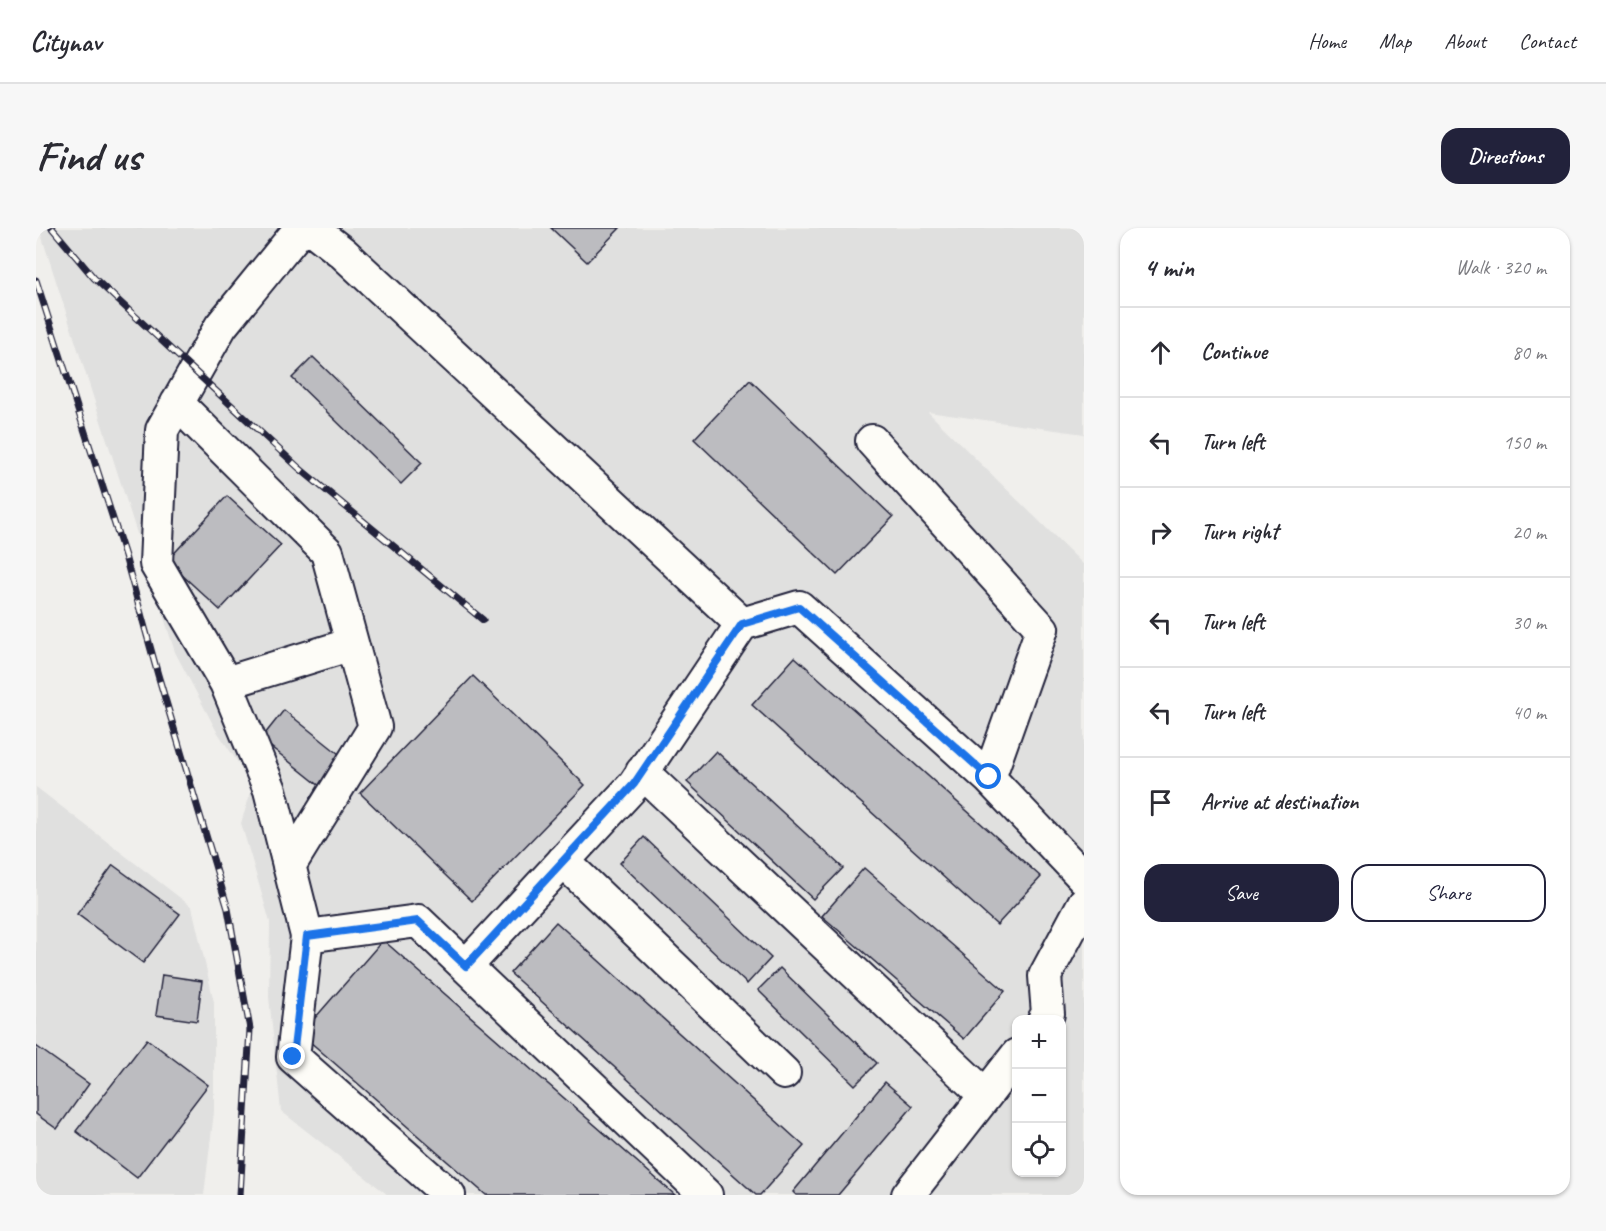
<!DOCTYPE html>
<meta charset="utf-8">
<style>
body{margin:0;font-family:Caveat,sans-serif;background:#f7f7f7;color:#2b2b33}
.controls{position:absolute;right:18px;bottom:18px;display:grid;overflow:hidden;border-radius:12px;box-shadow:0 2px 4px #0004}
.controls button{width:54px;height:54px;display:grid;place-items:center;padding:0;border:0;border-bottom:2px solid #e1e1e2;background:#fff;color:#2b2b33;font:30px sans-serif}
.stop{position:absolute;width:18px;height:18px;margin:-14px;border:4px solid #1a73e8;border-radius:50%;background:#fff}
.stop.end{background:#1a73e8;border-color:#fff;box-shadow:0 2px 6px #0008}
.list{margin:0;padding:0;list-style:none}
h2{display:flex;justify-content:space-between;align-items:center;height:78px;margin:0;padding:0 24px;font-size:26px}
h2 small{font-size:20px;font-weight:400;color:#7c7c81}
.list li{display:grid;grid-template-columns:39px 1fr auto;gap:18px;align-items:center;box-sizing:border-box;height:90px;padding:0 24px;border-top:2px solid #e1e1e2}
.list b{display:block;font-size:22px;white-space:nowrap}
.list em{font-size:20px;font-style:normal;color:#7c7c81}
.actions{display:flex;gap:12px;padding:18px 24px}
.actions a{flex:1;padding:14px 0;border:2px solid #22223b;border-radius:18px;text-align:center;font-size:21px;color:#22223b}
.actions .main{background:#22223b;color:#fff}
.icon{flex:none;width:33px;height:33px;fill:none;stroke:currentColor;stroke-width:2;stroke-linecap:round;stroke-linejoin:round}
.map{position:relative;flex:none;width:1048px;height:967px;overflow:hidden;border-radius:18px}
header{display:flex;align-items:center;gap:36px;box-sizing:border-box;height:84px;padding:0 30px;background:#fff;border-bottom:2px solid #e1e1e2}
header strong{font-size:28px}
nav{display:flex;gap:33px;margin-inline-start:auto;font-size:21px}
.intro{display:flex;align-items:center;justify-content:space-between;box-sizing:border-box;height:144px;padding:0 36px}
h1{margin:0;font-size:42px}
.button{padding:15px 27px;border-radius:18px;background:#22223b;color:#fff;font-size:21px;font-weight:700}
main{display:flex;gap:36px;padding:0 36px}
aside{flex:1;background:#fff;border-radius:18px;box-shadow:0 2px 4px #0004}
.map>svg:first-child{display:block}
</style>
<header>
<strong>Citynav</strong>
<nav><a>Home</a><a>Map</a><a>About</a><a>Contact</a></nav>
</header>
<div class="intro"><h1>Find us</h1><a class="button">Directions</a></div>
<main>
<div class="map">
<svg width="1048" height="967" viewBox="0 0 1048 967">
<rect width="100%" height="100%" fill="#f0efec"/>
<filter id="ink" filterUnits="userSpaceOnUse"><feTurbulence type="fractalNoise" baseFrequency=".0167" numOctaves="2"/><feDisplacementMap in="SourceGraphic" scale="12" xChannelSelector="R" yChannelSelector="G"/><feConvolveMatrix kernelMatrix="1 2 1 2 8 2 1 2 1" color-interpolation-filters="sRGB"/></filter>
<g filter="url(#ink)">
<path fill="#e0e0df" fill-rule="evenodd" d="M3,0H1048V206L892,184L1048,337V967H352L245,883L233,769L234,694L205,595L217,557L180,502L139,424ZM981,792H1026V944H981Z
M0,559L156,679L178,774V884L168,967H0Z"/>
<path fill="#bcbcc0" stroke="#22223b" stroke-width="1.5" d="M515,0H584L551,34Z
M277,129L386,235L365,256L256,150Z
M714,152L857,289L801,347L658,211Z
M191,268L245,317L184,382L131,333Z
M759,429L1005,649L961,697L716,477Z
M437,448L549,557L436,673L324,565Z
M248,482L313,534L290,563L225,511Z
M680,523L807,640L777,671L651,554Z
M608,609L735,730L711,756L584,635Z
M77,637L144,686L107,735L41,686Z
M828,640L969,763L928,811L786,688Z
M520,694L768,918L724,967H720L474,745Z
M347,712L639,967H450L265,806Z
M744,740L841,835L819,857L722,762Z
M126,747L166,753L161,793L120,787Z
M111,811L172,857L101,950L40,903Z
M0,818L53,856L21,901L0,886Z
M849,854L877,878L802,967H760L757,964Z"/>
<g fill="none" stroke-linecap="round" stroke-linejoin="round">
<g stroke="#22223b" stroke-width="36">
<path id="minor" d="M265,0L185,98L126,202L120,336L190,455L234,562L271,708L257,829L413,967
M275,0L307,25L706,396
M141,175L291,324L339,499L253,638
M190,455L316,416
M606,544L949,867
M953,550L1048,650
M527,633L748,845
M271,708L382,693L670,967
M430,738L598,557L706,396L763,379L953,550L1006,401L836,213
M1008,792L1012,786L1009,748L1048,675
M872,967L981,827"/>
</g>
<use href="#minor" stroke="#fdfcf7" stroke-width="32"/>
<g stroke="#22223b" stroke-width="7">
<path id="rail" d="M16,0L58,50L263,240L447,392
M0,52L89,328L122,447L192,681L214,801L204,967"/>
</g>
<use href="#rail" stroke="#fdfcf7" stroke-width="4.5" stroke-dasharray="14" stroke-linecap="butt"/>
</g>
</g>
<g fill="none" stroke-linecap="round" stroke-linejoin="round" filter="url(#ink)">
<path stroke="#1a73e8" stroke-width="8" d="M257,829L271,708L382,693L430,738L598,556L706,396L763,379L953,549"/>
</g>
</svg>
<div class="controls">
<button>+</button>
<button>−</button>
<button><svg class="icon" aria-label="locate" viewBox="0 0 24 24"><circle cx="12" cy="12" r="6"/><path d="M12 2v4M12 18v4M2 12h4M18 12h4"/></svg></button>
</div>
<div class="stop" style="left:953px;top:549px"></div>
<div class="stop end" style="left:257px;top:829px"></div>
</div>
<aside>
<h2>4 min<small>Walk · 320 m</small></h2>
<ul class="list">
<li><svg class="icon" aria-label="ahead" viewBox="0 0 24 24"><path d="M12 20V5M6 11l6-6 6 6"/></svg><div><b>Continue</b></div><em>80 m</em></li>
<li><svg class="icon" aria-label="left" viewBox="0 0 24 24"><path d="M17 20v-9H6M10 6l-5 5 5 5"/></svg><div><b>Turn left</b></div><em>150 m</em></li>
<li><svg class="icon" aria-label="right" viewBox="0 0 24 24"><path d="M7 20v-9h11M14 6l5 5-5 5"/></svg><div><b>Turn right</b></div><em>20 m</em></li>
<li><svg class="icon" aria-label="left" viewBox="0 0 24 24"><path d="M17 20v-9H6M10 6l-5 5 5 5"/></svg><div><b>Turn left</b></div><em>30 m</em></li>
<li><svg class="icon" aria-label="left" viewBox="0 0 24 24"><path d="M17 20v-9H6M10 6l-5 5 5 5"/></svg><div><b>Turn left</b></div><em>40 m</em></li>
<li><svg class="icon" aria-label="arrive" viewBox="0 0 24 24"><path d="M6 21V4h12l-3 4 3 4H6"/></svg><div><b>Arrive at destination</b></div></li>
</ul>
<div class="actions"><a class="main">Save</a><a>Share</a></div>
</aside>
</main>
